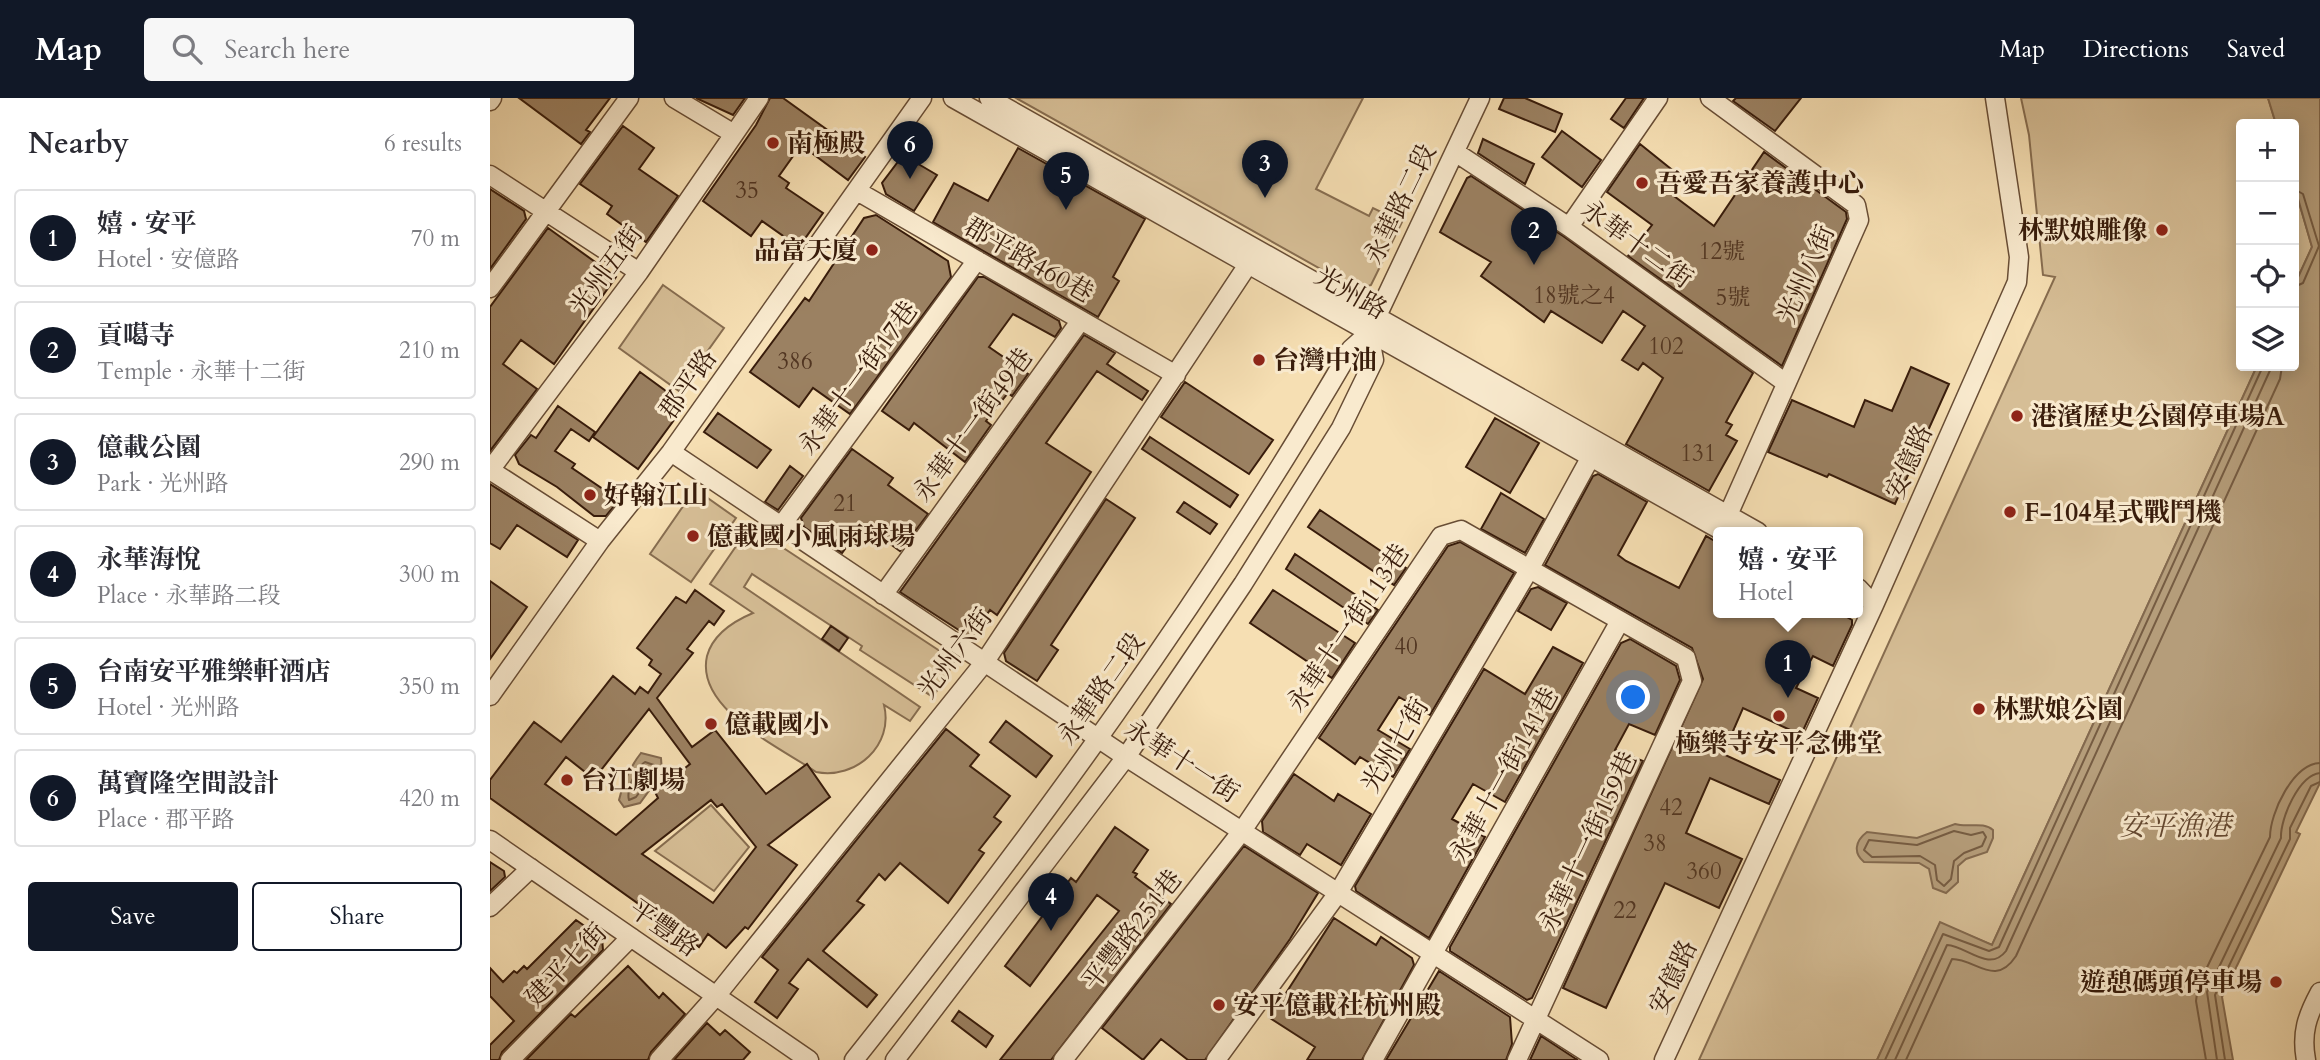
<!DOCTYPE html>
<meta charset="utf-8">
<style>
body{margin:0;font-family:Cardo,"Noto Serif TC",serif;background:#f7f7f7;color:#2b2b33}
.controls{position:absolute;right:21px;top:21px;display:grid;overflow:hidden;border-radius:7px;box-shadow:0 4px 18px #0003}
.controls button{width:63px;height:63px;display:grid;place-items:center;padding:0;border:0;border-bottom:2px solid #e1e1e2;background:#fff;color:#2b2b33;font:35px sans-serif}
.you{position:absolute;left:1144px;top:600px;width:24px;height:24px;margin:-18px;border:5px solid #fff;border-radius:50%;background:#1a73e8;box-shadow:0 0 0 10px #1a73e833}
.badge{display:grid;place-items:center;width:46px;height:46px;border-radius:50%;background:#111827;color:#fff;font-size:23px;font-weight:700}
.pin{position:absolute;translate:-50% -58px;filter:drop-shadow(0 2px 4px #0008)}
.pin::after{content:'';position:absolute;top:37px;width:24px;height:21px;background:inherit;clip-path:polygon(0 0,100% 0,50% 100%)}
.popup{position:absolute;left:1223px;top:429px;width:150px;height:91px;box-sizing:border-box;display:grid;place-content:center;border-radius:7px;background:#fff;filter:drop-shadow(0 2px 5px #0005);font-size:23px;white-space:nowrap;color:#7c7c81}
.popup b{font-size:26px;color:#2b2b33}
.popup::after{content:'';position:absolute;left:50%;top:100%;margin-left:-14px;border:14px solid transparent;border-top-color:#fff}
.list{margin:0;padding:0;list-style:none}
h2{display:flex;justify-content:space-between;align-items:center;height:91px;margin:0;padding:0 28px;font-size:30px}
h2 small{font-size:23px;font-weight:400;color:#7c7c81}
.list li{display:grid;grid-template-columns:46px 1fr auto;gap:21px;align-items:center;box-sizing:border-box;height:98px;margin:0 14px 14px;padding:0 14px;border:2px solid #e1e1e2;border-radius:7px}
.list b{display:block;font-size:26px;white-space:nowrap}
.list p{margin:0;font-size:23px;white-space:nowrap;color:#7c7c81}
.list em{font-size:23px;font-style:normal;color:#7c7c81}
.actions{display:flex;gap:14px;padding:21px 28px}
.actions a{flex:1;padding:16px 0;border:2px solid #111827;border-radius:7px;text-align:center;font-size:24px;color:#111827}
.actions .main{background:#111827;color:#fff}
.icon{flex:none;width:38px;height:38px;fill:none;stroke:currentColor;stroke-width:2;stroke-linecap:round;stroke-linejoin:round}
.map{position:relative;flex:none;width:1830px;height:962px;overflow:hidden}
header{display:flex;align-items:center;gap:42px;box-sizing:border-box;height:98px;padding:0 35px;background:#111827;color:#fff}
header strong{font-size:33px}
nav{display:flex;gap:38px;margin-inline-start:auto;font-size:24px}
.search{width:490px;height:63px;background:#f7f7f7;display:flex;align-items:center;gap:18px;box-sizing:border-box;padding:0 24px;border-radius:7px;color:#7c7c81;font-size:26px}
main{display:flex}
aside{flex:1;background:#fff}
.map>svg:first-child{display:block}
</style>
<header>
<strong>Map</strong>
<div class="search"><svg class="icon" aria-label="search" viewBox="0 0 24 24"><circle cx="10" cy="10" r="6"/><path d="M15 15l6 6"/></svg>Search here</div>
<nav><a>Map</a><a>Directions</a><a>Saved</a></nav>
</header>
<main>
<aside>
<h2>Nearby<small>6 results</small></h2>
<ul class="list">
<li><span class="badge">1</span><div><b>嬉 · 安平</b><p>Hotel · 安億路</p></div><em>70 m</em></li>
<li><span class="badge">2</span><div><b>貢噶寺</b><p>Temple · 永華十二街</p></div><em>210 m</em></li>
<li><span class="badge">3</span><div><b>億載公園</b><p>Park · 光州路</p></div><em>290 m</em></li>
<li><span class="badge">4</span><div><b>永華海悅</b><p>Place · 永華路二段</p></div><em>300 m</em></li>
<li><span class="badge">5</span><div><b>台南安平雅樂軒酒店</b><p>Hotel · 光州路</p></div><em>350 m</em></li>
<li><span class="badge">6</span><div><b>萬寶隆空間設計</b><p>Place · 郡平路</p></div><em>420 m</em></li>
</ul>
<div class="actions"><a class="main">Save</a><a>Share</a></div>
</aside>
<div class="map">
<svg width="1830" height="962" viewBox="0 0 1830 962">
<rect width="100%" height="100%" fill="#f6dfb3"/>
<filter id="stains"><feTurbulence type="fractalNoise" baseFrequency=".00286" numOctaves="4"/><feColorMatrix values="0 0 0 0 .2 0 0 0 0 .09 0 0 0 0 .02 0 0 0 .5 -.17"/></filter>
<radialGradient id="worn" r=".72"><stop offset=".6" stop-color="#630" stop-opacity="0"/><stop offset="1" stop-color="#630" stop-opacity=".3"/></radialGradient>
<path fill="#d6be96" stroke="#876d50" stroke-width="2" d="M526,0H873L826,91L879,118L883,110L912,124L881,187L868,192Z
M1531,0H1778L1786,26H1751V268H1767L1502,847L1450,825L1387,962H1209L1565,179L1553,177L1539,37Z
M1804,87L1822,149L1804,188Z
M173,187L234,230L189,293L129,250Z
M205,391L246,420L201,484L160,456Z
M260,428L465,563L443,599L370,552L372,548L262,476L254,489L430,609L420,623L394,607C404,647 366,682 326,674C290,649 205,611 217,558C223,536 244,523 263,515L220,486Z
M221,707L259,749L224,793L165,753Z"/>
<path fill="#b59d7a" stroke="#83694e" stroke-width="2" d="M1778,0H1830V685L1806,734L1810,736L1732,899L1743,962H1387L1450,824L1502,847L1767,268H1804V188L1822,149L1804,87V26H1786Z
M151,655L171,660L172,675L150,705L134,709L129,702C133,685 140,669 151,655Z
M1465,726C1478,730 1493,723 1503,732V740L1497,754L1476,761L1468,768V784L1456,795L1443,790L1439,771L1429,765L1374,764C1363,755 1365,743 1377,734L1427,740Z"/>
<g fill="none" stroke-linecap="round" stroke-linejoin="round">
<path stroke="#765c42" stroke-width="2" d="M1804,91L1813,96L1829,148L1813,185L1804,189
M155,664L164,667L165,673L146,699L139,702C136,692 146,670 155,664Z
M1464,733L1481,737L1493,734L1496,739L1492,748L1474,755L1464,763L1461,781L1454,788L1447,782L1445,767L1430,758L1382,759L1374,752L1379,742L1427,747Z
M1395,962L1453,836L1499,853L1509,849L1773,268
M1405,962L1457,847C1477,848 1499,875 1516,853L1782,268
M1416,962L1462,861C1486,861 1505,890 1526,858L1790,281L1792,268
M1716,962L1706,903L1708,888L1780,739C1780,715 1803,666 1830,665
M1727,962L1717,894L1791,740C1790,721 1809,677 1830,675
M1735,962L1725,897L1800,741V730L1821,688L1830,684"/>
</g>
<path fill="#9b8162" stroke="#381c0b" stroke-width="2" fill-rule="evenodd" d="M29,0H120L96,32L100,34L91,46Z
M206,0H255L243,17Z
M280,0H293L375,59L358,82L311,47L289,78L299,85L296,90L333,115L309,149L272,123L261,138L213,103L266,27Z
M1014,0H1035L1072,16L1065,34L1009,11Z
M1136,0H1154L1134,30L1121,21Z
M1246,0H1311L1285,33L1243,3Z
M133,28L164,50L149,71L188,98L156,144L117,116L122,108L90,86Z
M1072,33L1111,62L1092,89L1052,59Z
M993,41L1044,66L1035,86L988,55Z
M1150,46L1191,79L1180,95L1224,128L1274,54L1356,114L1357,121L1292,268L1138,158L1162,127L1117,94Z
M528,50L655,121L623,179L629,183L608,219L443,124L464,85L498,103Z
M413,57L447,77L424,113L396,96L392,85Z
M981,78L1073,138L1263,275L1236,324L1242,327L1236,337L1247,343L1219,393L1136,346L1173,280L1153,265L1148,272L1132,262L1155,228L1133,213L1112,245L1061,213L1054,224L991,178L1001,164L950,134L977,80Z
M0,91L34,113L36,121L0,171Z
M386,117L458,163L461,179L360,316L323,290L309,309L260,274L315,200L319,203L374,120Z
M58,130L126,179L64,266L31,242L13,266L47,291L0,353V209Z
M488,179H494L569,223L571,230L565,239L523,216L499,249L538,276L522,298L518,295L496,323L501,327L475,364L424,325L419,332L392,313Z
M594,237L625,255L617,266L658,293L652,302L607,273L556,345L601,374L507,517L500,512L481,540L410,494Z
M1421,269L1459,286L1405,406L1339,376L1337,379L1278,354L1302,302L1364,329L1375,302L1402,313Z
M150,274L195,307L148,371L103,339Z
M695,284L783,342L759,376L671,319Z
M68,308L105,334L99,343L81,331L65,353L85,366L82,370L129,402L116,418H104L67,389L29,366L25,357L41,337L46,340Z
M228,315L281,352L267,370L214,334Z
M1005,320L1049,345L1020,395L976,369Z
M660,339L748,397L740,409L652,351Z
M362,351L403,380L398,387L438,416L410,453L373,426L352,455L314,429L311,420Z
M300,368L313,378L288,412L275,404Z
M1108,376L1157,404L1128,457L1136,463L1189,490L1216,438L1228,445V514H1348L1362,522V527L1343,568L1323,558L1306,590L1328,600L1311,637L1253,610L1233,656L1290,682L1279,706L1220,680L1196,735L1252,761L1229,810L1175,785L1116,910L1073,890L1213,581L1202,550L1055,467L1103,378Z
M0,386L88,442L77,459L27,427L10,451L0,445Z
M1011,395L1054,421L1035,455L991,431Z
M616,401L645,420L561,547L568,552L547,583L516,563L514,555Z
M694,404L727,426L720,436L687,414Z
M830,412L916,470L904,487L818,429Z
M970,444L1024,475L940,617L909,599L888,632L920,651L903,679L870,659L865,666L829,640L958,448Z
M805,456L888,512L878,526L796,471Z
M0,483L37,509L0,561Z
M1048,489L1077,505L1061,532L1028,513L1041,491Z
M205,492L234,513L224,527L219,523L197,551L203,555L167,600L202,649L225,632L276,696L317,666L340,699L278,747L307,767L258,831L255,829L236,850L218,836L209,849L0,700V682L44,624L71,644L123,578L145,596L150,589L158,595L171,576L159,567L162,562L147,550L186,499L196,505ZM159,611L200,666L165,694L168,700L126,737L55,686L76,659L104,681ZM221,702L227,709L232,706L266,749L223,805L152,756Z
M783,492L865,545L842,580L760,525Z
M341,528L358,540L349,553L332,541Z
M1140,541L1186,568L1190,582L1165,637L1139,626L1125,652L1153,663L1042,900L1037,902L960,853V849L1131,545Z
M1063,549L1093,565L1015,704L983,686L962,721L995,739L939,840L866,793L865,788L994,571L1035,596Z
M516,623L562,658L546,679L500,644Z
M456,631L489,657L480,668L520,698L504,719L511,724L489,752L494,755L458,805L410,765L395,782L389,776L367,803L374,807L333,853L387,897L377,909L318,861L299,885L308,891L287,920L265,904L288,872L272,859Z
M804,676L844,703L848,696L881,716L851,767L817,746L810,757L773,734L772,723Z
M625,729L658,752L643,774L647,776L645,779L681,806L561,962H510L629,813L607,797L540,888L515,868L581,780L586,784Z
M754,748L828,795L800,841L715,962H698L671,941L653,962L612,930Z
M0,764L14,773L15,779L0,793Z
M844,820L886,847L891,839L922,860L924,867L872,962H817L825,949L780,920Z
M86,822L112,840L113,852L12,954L9,962H0V947L24,923L0,898V870L13,884L24,873L27,875L34,868L37,871Z
M138,868L169,900L173,895L195,916L161,954L158,962H36L81,916L85,919Z
M949,873L1020,919L1022,946L1016,962H896Z
M469,913L503,938L496,949L462,923Z
M217,925L230,937L235,932L260,954L253,962H184Z
M1051,938L1086,961L1088,962H1040Z"/>
<g fill="none" stroke-linecap="round" stroke-linejoin="round">
<g stroke="#684d35" stroke-width="21">
<path id="minor" d="M184,0L244,36
M463,0L1234,434
M499,0L1268,434
M1220,0L1366,107L1369,122L1234,426
M0,3L2,0
M965,54L1079,129L1296,285
M0,77L149,174
M367,93L686,277
M1079,129L1168,0
M0,190L139,0
M181,354L636,659L1109,962
M0,372L149,174L269,0
M0,372L110,443
M291,428L487,162
M1368,490L1384,507
M393,497L591,222
M0,598L110,443L181,354L432,0
M0,742L319,962
M0,809L41,770
M20,962L141,839
M169,962L226,898L494,565L767,153
M364,962C545,735 715,502 861,251L879,235L990,0
M405,962L636,659L753,486L851,330L884,262L879,235
M573,962L752,733L951,438L971,432L1196,560L1202,583L1027,962
M726,962L848,795L1040,470L1104,353
M883,962L1130,523
M1174,962L1384,507L1527,184L1529,159L1505,0
M1816,962C1811,935 1817,918 1830,894"/>
</g>
<use href="#minor" stroke="#f9eace" stroke-width="18"/>
</g>
<g fill="#8f2418" stroke="#f9eace" stroke-width="2.5">
<circle cx="283" cy="45" r="7"/>
<circle cx="1152" cy="85" r="7"/>
<circle cx="1672" cy="132" r="7"/>
<circle cx="382" cy="152" r="7"/>
<circle cx="769" cy="262" r="7"/>
<circle cx="1527" cy="318" r="7"/>
<circle cx="100" cy="397" r="7"/>
<circle cx="1520" cy="414" r="7"/>
<circle cx="203" cy="438" r="7"/>
<circle cx="1489" cy="611" r="7"/>
<circle cx="1289" cy="618" r="7"/>
<circle cx="221" cy="626" r="7"/>
<circle cx="77" cy="682" r="7"/>
<circle cx="1786" cy="884" r="7"/>
<circle cx="729" cy="907" r="7"/>
</g>
<g text-anchor="middle" dominant-baseline="central" stroke-width="6" stroke-linejoin="round" paint-order="stroke">
<g font-size="23" fill="#513521">
<text x="257" y="92">35</text>
<text x="1232" y="153">12號</text>
<text x="1084" y="197">18號之4</text>
<text x="1243" y="199">5號</text>
<text x="1176" y="248">102</text>
<text x="305" y="263">386</text>
<text x="1208" y="355">131</text>
<text x="355" y="405">21</text>
<text x="916" y="548">40</text>
<text x="1181" y="709">42</text>
<text x="1165" y="745">38</text>
<text x="1214" y="773">360</text>
<text x="1135" y="812">22</text>
</g>
<g font-size="26" font-weight="bold" fill="#381c0b" stroke="#f9eace" text-anchor="start">
<text x="297" y="45">南極殿</text>
<text x="1166" y="85">吾愛吾家養護中心</text>
<text x="1658" y="132" text-anchor="end">林默娘雕像</text>
<text x="368" y="152" text-anchor="end">品富天廈</text>
<text x="783" y="262">台灣中油</text>
<text x="1541" y="318">港濱歷史公園停車場A</text>
<text x="114" y="397">好翰江山</text>
<text x="1534" y="414">F-104星式戰鬥機</text>
<text x="217" y="438">億載國小風雨球場</text>
<text x="1503" y="611">林默娘公園</text>
<text x="235" y="626">億載國小</text>
<text x="1289" y="645" text-anchor="middle">極樂寺安平念佛堂</text>
<text x="91" y="682">台江劇場</text>
<text x="1772" y="884" text-anchor="end">遊憩碼頭停車場</text>
<text x="743" y="907">安平億載社杭州殿</text>
</g>
<g font-size="26" fill="#381c0b" stroke="#f9eace">
<text transform="translate(910 106) rotate(-64)">永華路二段</text>
<text transform="translate(1147 146) rotate(36)">永華十二街</text>
<text transform="translate(539 162) rotate(30)">郡平路460巷</text>
<text transform="translate(116 172) rotate(-54)">光州五街</text>
<text transform="translate(1316 176) rotate(-66)">光州八街</text>
<text transform="translate(861 195) rotate(30)">光州路</text>
<text transform="translate(368 280) rotate(-54)">永華十一街17巷</text>
<text transform="translate(198 286) rotate(-55)">郡平路</text>
<text transform="translate(483 327) rotate(-54)">永華十一街49巷</text>
<text transform="translate(1419 364) rotate(-66)">安億路</text>
<text transform="translate(858 530) rotate(-56)">永華十一街113巷</text>
<text transform="translate(465 555) rotate(-53)">光州六街</text>
<text transform="translate(611 591) rotate(-55)">永華路二段</text>
<text transform="translate(905 647) rotate(-59)">光州七街</text>
<text transform="translate(692 663) rotate(33)">永華十一街</text>
<text transform="translate(1014 677) rotate(-61)">永華十一街141巷</text>
<text transform="translate(1098 744) rotate(-65)">永華十一街159巷</text>
<text transform="translate(174 830) rotate(35)">平豐路</text>
<text transform="translate(642 832) rotate(-52)">平豐路251巷</text>
<text transform="translate(76 867) rotate(-46)">建平七街</text>
<text transform="translate(1183 879) rotate(-65)">安億路</text>
</g>
<g font-size="28" font-style="italic" fill="#644932" stroke="#f9eace">
<text x="1685" y="728">安平漁港</text>
</g>
</g>
<rect width="100%" height="100%" filter="url(#stains)"/>
<rect width="100%" height="100%" fill="url(#worn)"/>
</svg>
<div class="controls">
<button>+</button>
<button>−</button>
<button><svg class="icon" aria-label="locate" viewBox="0 0 24 24"><circle cx="12" cy="12" r="6"/><path d="M12 2v4M12 18v4M2 12h4M18 12h4"/></svg></button>
<button><svg class="icon" aria-label="layers" viewBox="0 0 24 24"><path d="M12 4l9 5-9 5-9-5zM3 14l9 5 9-5"/></svg></button>
</div>
<div class="you"></div>
<div class="pin badge" style="left:1298px;top:600px">1</div>
<div class="popup"><b>嬉 · 安平</b>Hotel</div>
<div class="pin badge" style="left:1044px;top:167px">2</div>
<div class="pin badge" style="left:775px;top:100px">3</div>
<div class="pin badge" style="left:561px;top:833px">4</div>
<div class="pin badge" style="left:576px;top:112px">5</div>
<div class="pin badge" style="left:420px;top:81px">6</div>
</div>
</main>
